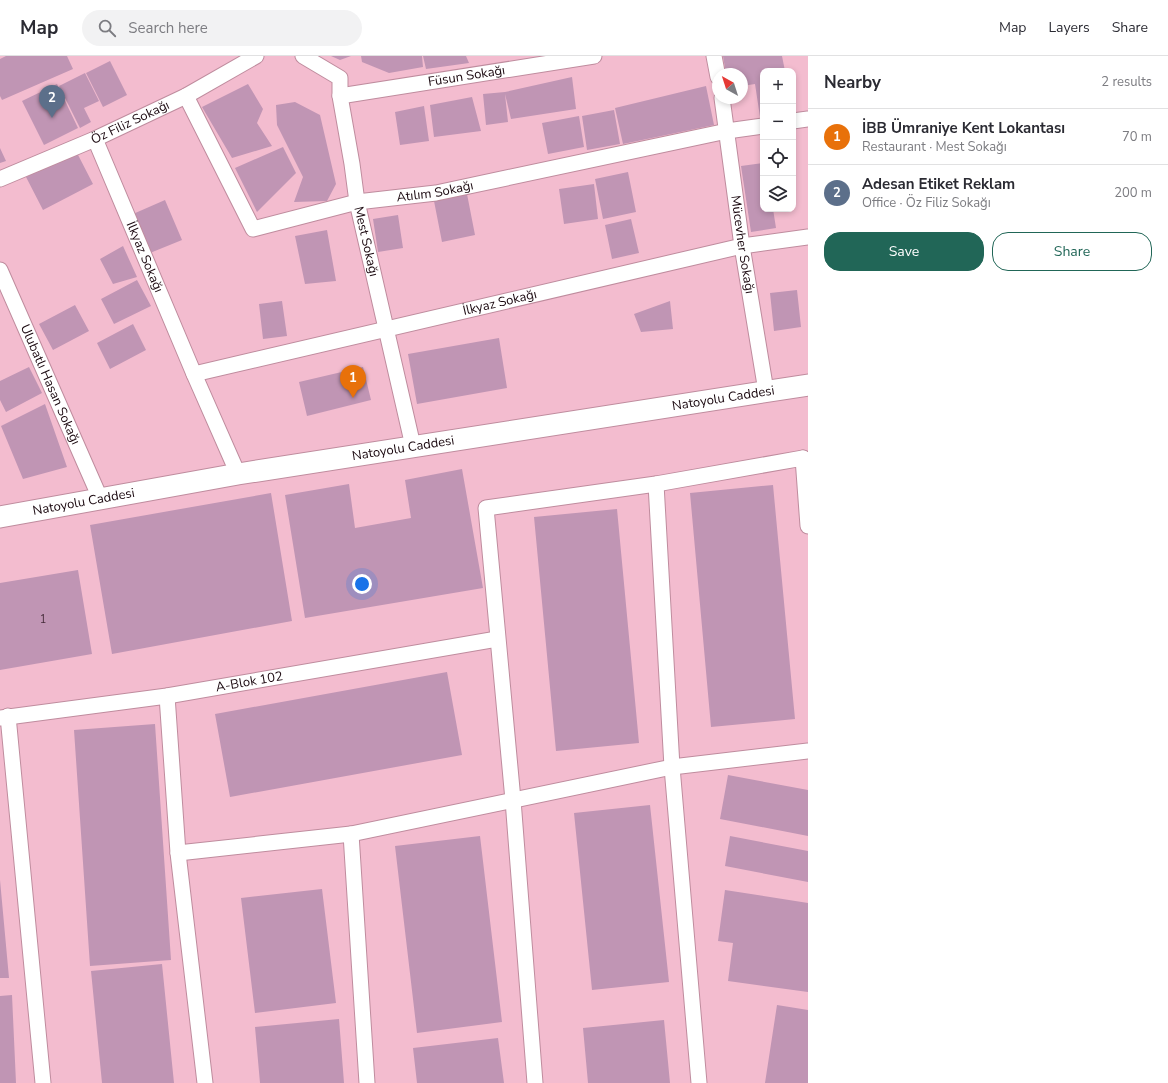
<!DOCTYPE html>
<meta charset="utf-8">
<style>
body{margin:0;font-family:"Nunito Sans",sans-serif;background:#f2f2f3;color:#2b2b33}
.controls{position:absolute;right:12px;top:12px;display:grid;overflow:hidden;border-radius:8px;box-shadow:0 2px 6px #0003}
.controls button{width:36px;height:36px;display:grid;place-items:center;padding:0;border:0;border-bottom:1px solid #e1e1e2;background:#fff;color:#2b2b33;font:20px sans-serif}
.compass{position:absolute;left:712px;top:12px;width:36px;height:36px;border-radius:50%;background:#fff;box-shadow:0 2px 6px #0003;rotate:321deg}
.you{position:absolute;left:362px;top:528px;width:14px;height:14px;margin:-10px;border:3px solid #fff;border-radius:50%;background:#1a73e8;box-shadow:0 0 0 6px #1a73e833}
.badge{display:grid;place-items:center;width:26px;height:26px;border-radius:50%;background:#216657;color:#fff;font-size:13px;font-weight:700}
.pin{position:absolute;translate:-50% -33px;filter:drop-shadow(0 1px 2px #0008)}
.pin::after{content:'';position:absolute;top:21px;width:14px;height:12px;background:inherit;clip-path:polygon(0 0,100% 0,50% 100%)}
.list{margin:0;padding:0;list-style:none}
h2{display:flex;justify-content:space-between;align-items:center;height:52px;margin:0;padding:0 16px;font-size:17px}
h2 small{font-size:13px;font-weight:400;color:#7c7c81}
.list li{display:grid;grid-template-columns:26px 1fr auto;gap:12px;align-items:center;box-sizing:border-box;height:56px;padding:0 16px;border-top:1px solid #e1e1e2}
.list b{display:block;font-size:15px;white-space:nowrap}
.list p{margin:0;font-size:13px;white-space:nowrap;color:#7c7c81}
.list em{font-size:13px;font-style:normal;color:#7c7c81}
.actions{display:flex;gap:8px;padding:12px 16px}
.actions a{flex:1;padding:9px 0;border:1px solid #216657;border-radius:16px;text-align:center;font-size:14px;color:#216657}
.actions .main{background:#216657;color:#fff}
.icon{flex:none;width:22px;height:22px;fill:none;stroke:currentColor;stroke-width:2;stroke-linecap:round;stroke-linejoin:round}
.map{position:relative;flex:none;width:808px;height:1027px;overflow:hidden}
header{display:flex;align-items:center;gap:24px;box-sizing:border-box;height:56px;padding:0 20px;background:#fff;border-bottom:1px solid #e1e1e2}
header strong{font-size:19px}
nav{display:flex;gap:22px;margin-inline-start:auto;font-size:14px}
.search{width:280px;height:36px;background:#f2f2f3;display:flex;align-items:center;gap:10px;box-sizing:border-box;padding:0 14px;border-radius:22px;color:#7c7c81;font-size:15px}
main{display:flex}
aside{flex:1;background:#fff}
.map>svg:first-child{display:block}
</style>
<header>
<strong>Map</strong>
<div class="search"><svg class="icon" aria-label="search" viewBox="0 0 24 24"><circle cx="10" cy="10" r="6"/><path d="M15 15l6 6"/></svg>Search here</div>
<nav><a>Map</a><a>Layers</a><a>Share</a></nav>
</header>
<main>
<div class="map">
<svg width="808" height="1027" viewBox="0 0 808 1027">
<rect width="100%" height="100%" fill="#f3bccf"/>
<path fill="#c095b4" d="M6,0H67L73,13L2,44L0,40V3Z
M331,0H351L340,4Z
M361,0H422L423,11L389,17L362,6Z
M423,0H466L469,7L426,13Z
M723,0H782L785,15H763V61H760L755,28L742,30V18H726Z
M110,5L127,39L103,51L86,17Z
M85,17L99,45L84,52L91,66L80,72L59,30Z
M572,21L576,53L511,63L505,38L508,66L486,69L483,38L505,36Z
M57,28L78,72L44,89L22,45Z
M248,28L263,53L257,67L272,90L232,102L202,51Z
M706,30L714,69L623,88L615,52Z
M472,41L481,75L434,81L430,49Z
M295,46L320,59L336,128L327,145L294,146L303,121L277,69L276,49Z
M424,50L429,85L400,89L395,56Z
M614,54L620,88L587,94L582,60Z
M579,60L584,91L548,98L542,67Z
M283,91L296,117L257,156L235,112Z
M0,92L6,105L0,107Z
M76,95L93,128L43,154L26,121Z
M763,107V153H773L776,172L751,176L741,110Z
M628,116L636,156L603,163L595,123Z
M594,128L598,163L564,168L559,133Z
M467,138L475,179L442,186L434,145Z
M165,144L182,184L150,197L133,158Z
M398,159L403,192L378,196L373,163Z
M631,163L639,197L612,203L605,169Z
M327,174L336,225L305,228L295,180Z
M123,190L137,221L113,228L100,203Z
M137,224L151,250L114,268L101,243Z
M797,234L801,271L774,275L770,237Z
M282,245L287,280L263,283L259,248Z
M670,245L673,273L641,276L634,258Z
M75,249L89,275L53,294L39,268Z
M133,268L146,294L110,313L97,287Z
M499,282L507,332L417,348L408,298Z
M29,311L42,337L6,356L0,344V325Z
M363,311L371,344L307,360L299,326Z
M45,348L67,411L23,423L1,370Z
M462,413L483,532L305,562L285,439L349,428L355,472L411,462L405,424Z
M773,429L795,663L711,671L690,437Z
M271,437L292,565L112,598L90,469Z
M617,453L639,687L556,695L534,461Z
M78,514L92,598L0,614V527Z
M447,616L462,699L230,741L215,658Z
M155,668L171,904L90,910L74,674Z
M728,719L808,734V780L720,763Z
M650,749L669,926L592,934L574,757Z
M480,780L502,966L417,977L395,790Z
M730,780L808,795V826L725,810Z
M0,824L9,922H0Z
M322,833L336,947L255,957L241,842Z
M725,834L808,847V936L728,925L733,887L718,885Z
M162,908L174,1027H102L91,915Z
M12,939L16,1027H0V940Z
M777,949L808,954V1027H765Z
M339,963L344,1027H260L255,971Z
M664,964L670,1027H588L583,972Z
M498,982L504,1027H417L413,992Z"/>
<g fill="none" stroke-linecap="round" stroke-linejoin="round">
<g stroke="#bf8c9e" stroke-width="17">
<g id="minor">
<path id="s1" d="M303,0L340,22V40L352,108L357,146L413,390"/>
<path d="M714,0L718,21"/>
<path id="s2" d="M186,40L253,173L357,146L436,137L727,75L763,70"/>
<path id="s3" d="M340,40L594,0"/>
<path id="s4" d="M722,42L742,190L766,335"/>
<path d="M793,65L808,63"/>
<path id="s5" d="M95,83L194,318L238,418"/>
<path id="s6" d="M0,123L95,83L186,40L256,0"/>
<path id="s7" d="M0,214L100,442"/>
<path id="s8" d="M194,318L742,190L808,181"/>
<path d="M803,402L808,470"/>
<path d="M656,428L672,711L699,1027"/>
<path d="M167,640L178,797L205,1027"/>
<path d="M8,660L43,1027"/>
<path id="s9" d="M0,662L167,640L497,583"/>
<path d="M351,778L367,1027"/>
<path d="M178,797L351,778L672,711L808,695"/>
<path d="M535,1027L513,744L486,452L656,428L803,402L808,408"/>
</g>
</g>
<g stroke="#bf8c9e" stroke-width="23">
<g id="secondary">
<path id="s10" d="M0,461L238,418L808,329"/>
</g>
</g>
<use href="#minor" stroke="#fff" stroke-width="15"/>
<use href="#secondary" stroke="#fff" stroke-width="21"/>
</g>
<g text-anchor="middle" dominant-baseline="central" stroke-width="3" stroke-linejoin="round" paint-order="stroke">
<g font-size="11" fill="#432a38">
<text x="43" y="563">1</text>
</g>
<g font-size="13" fill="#19070e" stroke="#fee8ef">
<text stroke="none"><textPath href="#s3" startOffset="128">Füsun Sokağı</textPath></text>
<text stroke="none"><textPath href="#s6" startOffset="142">Öz Filiz Sokağı</textPath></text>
<text stroke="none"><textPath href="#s2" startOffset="335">Atılım Sokağı</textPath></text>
<text stroke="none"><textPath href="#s1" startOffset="209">Mest Sokağı</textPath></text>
<text stroke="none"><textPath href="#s4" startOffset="148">Mücevher Sokağı</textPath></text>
<text stroke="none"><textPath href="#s5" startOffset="128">İlkyaz Sokağı</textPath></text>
<text stroke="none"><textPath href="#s8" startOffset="314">İlkyaz Sokağı</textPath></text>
<text stroke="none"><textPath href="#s7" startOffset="125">Ulubatlı Hasan Sokağı</textPath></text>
<text stroke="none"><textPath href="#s10" startOffset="733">Natoyolu Caddesi</textPath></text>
<text stroke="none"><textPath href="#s10" startOffset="409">Natoyolu Caddesi</textPath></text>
<text stroke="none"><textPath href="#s10" startOffset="85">Natoyolu Caddesi</textPath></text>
<text stroke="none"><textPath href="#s9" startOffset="252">A-Blok 102</textPath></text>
</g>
</g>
</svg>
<div class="controls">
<button>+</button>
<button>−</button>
<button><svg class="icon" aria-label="locate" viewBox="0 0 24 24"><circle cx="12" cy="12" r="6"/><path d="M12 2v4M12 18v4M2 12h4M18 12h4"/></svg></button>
<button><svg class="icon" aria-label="layers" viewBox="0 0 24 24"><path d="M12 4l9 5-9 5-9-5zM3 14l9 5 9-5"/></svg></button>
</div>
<svg class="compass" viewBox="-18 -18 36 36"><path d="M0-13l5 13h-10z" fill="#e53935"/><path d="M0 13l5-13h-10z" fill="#7c7c81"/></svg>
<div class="you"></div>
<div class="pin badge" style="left:353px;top:342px;background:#e8710a">1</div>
<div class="pin badge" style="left:52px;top:62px;background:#5c6f8a">2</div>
</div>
<aside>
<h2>Nearby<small>2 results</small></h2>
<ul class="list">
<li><span class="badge" style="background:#e8710a">1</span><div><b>İBB Ümraniye Kent Lokantası</b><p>Restaurant · Mest Sokağı</p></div><em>70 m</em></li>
<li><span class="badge" style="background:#5c6f8a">2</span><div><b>Adesan Etiket Reklam</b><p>Office · Öz Filiz Sokağı</p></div><em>200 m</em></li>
</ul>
<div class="actions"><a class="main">Save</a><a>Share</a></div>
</aside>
</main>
